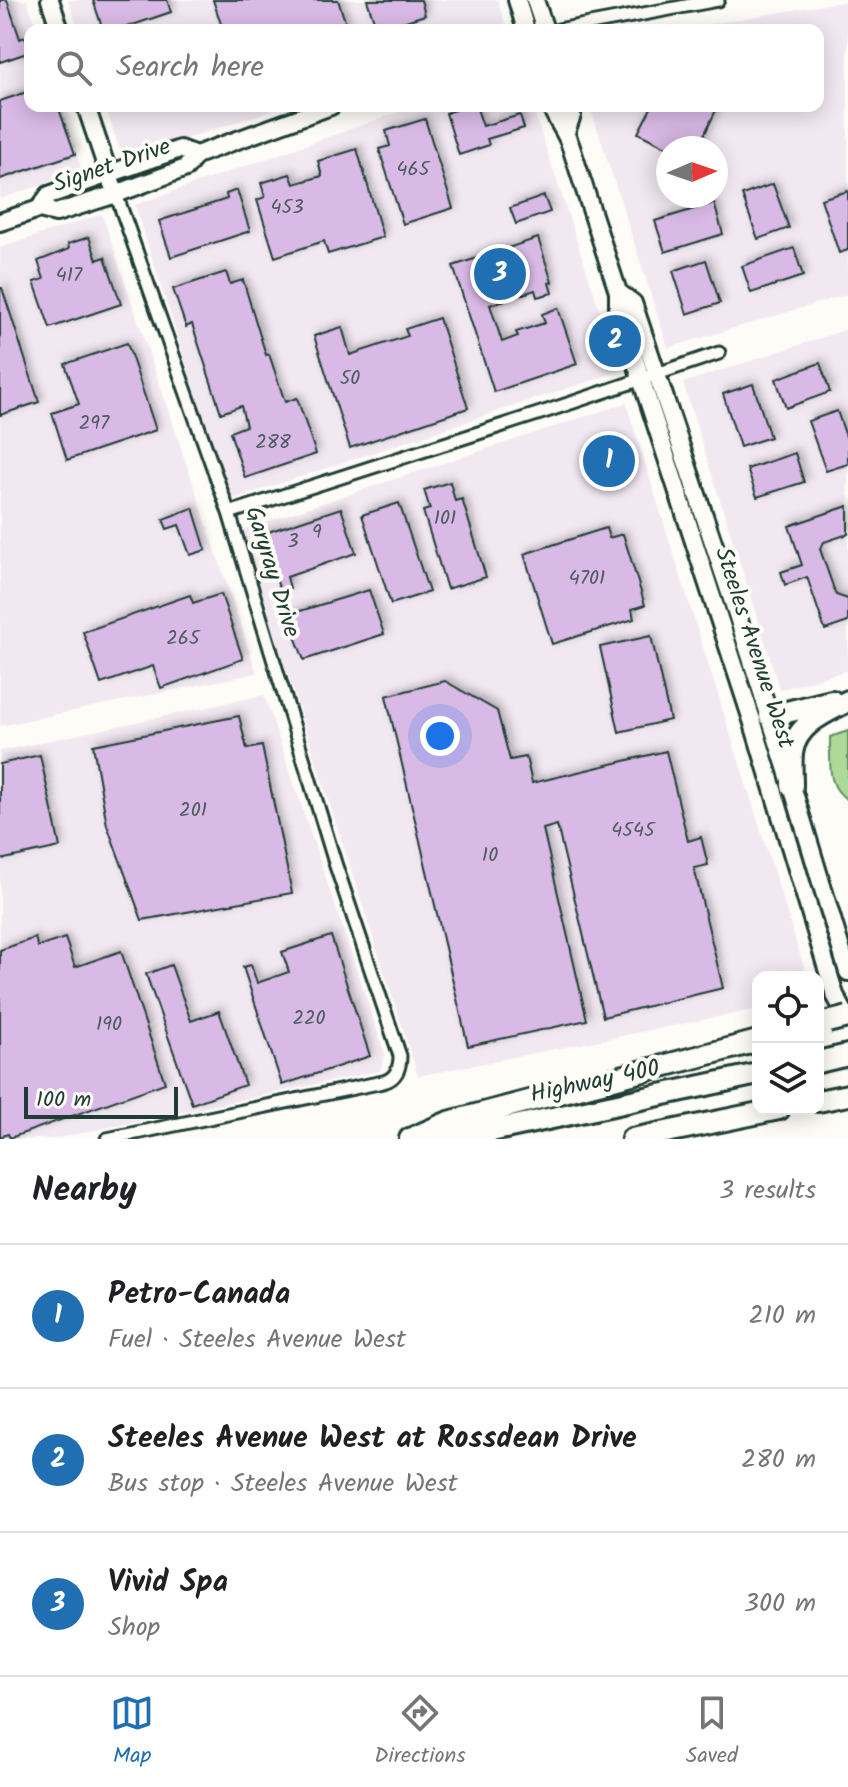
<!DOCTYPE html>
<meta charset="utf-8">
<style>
body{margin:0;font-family:Kalam,sans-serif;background:#f6f6f6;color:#202124}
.controls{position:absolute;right:24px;bottom:24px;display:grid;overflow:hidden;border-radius:16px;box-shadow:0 4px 20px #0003}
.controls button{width:72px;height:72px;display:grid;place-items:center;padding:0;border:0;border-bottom:2px solid #e0e0e0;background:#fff;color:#202124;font:40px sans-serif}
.compass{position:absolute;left:656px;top:136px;width:72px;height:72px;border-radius:50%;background:#fff;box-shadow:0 4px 20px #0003;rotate:88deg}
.scale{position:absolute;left:24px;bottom:20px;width:154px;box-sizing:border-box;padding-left:8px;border:4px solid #1f3d34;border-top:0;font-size:22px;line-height:28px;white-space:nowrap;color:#1f3d34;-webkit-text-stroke:6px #fdfcf7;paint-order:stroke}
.you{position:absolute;left:440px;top:736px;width:28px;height:28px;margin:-20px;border:6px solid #fff;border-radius:50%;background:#1a73e8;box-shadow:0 0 0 12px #1a73e833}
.badge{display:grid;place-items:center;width:52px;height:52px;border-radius:50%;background:#1f6fb2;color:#fff;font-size:26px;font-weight:700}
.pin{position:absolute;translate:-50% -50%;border:4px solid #fff;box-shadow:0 2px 8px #0006}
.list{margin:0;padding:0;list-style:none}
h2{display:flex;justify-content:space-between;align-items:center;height:104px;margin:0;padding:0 32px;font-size:34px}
h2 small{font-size:26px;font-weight:400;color:#757577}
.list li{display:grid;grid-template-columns:52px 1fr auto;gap:24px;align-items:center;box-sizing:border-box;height:144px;padding:0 32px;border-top:2px solid #e0e0e0}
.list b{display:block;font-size:30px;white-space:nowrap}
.list p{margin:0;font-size:26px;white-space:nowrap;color:#757577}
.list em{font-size:26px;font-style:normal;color:#757577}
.icon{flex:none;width:44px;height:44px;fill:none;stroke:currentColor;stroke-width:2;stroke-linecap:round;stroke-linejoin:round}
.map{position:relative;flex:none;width:848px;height:1139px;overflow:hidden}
.search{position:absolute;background:#fff;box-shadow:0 4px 20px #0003;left:24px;right:24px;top:24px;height:88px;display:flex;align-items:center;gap:20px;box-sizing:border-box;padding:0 28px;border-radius:16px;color:#757577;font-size:30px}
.sheet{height:536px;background:#fff}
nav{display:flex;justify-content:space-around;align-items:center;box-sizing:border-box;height:112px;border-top:2px solid #e0e0e0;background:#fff;font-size:22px;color:#757577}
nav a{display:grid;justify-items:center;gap:4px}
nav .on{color:#1f6fb2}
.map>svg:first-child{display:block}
</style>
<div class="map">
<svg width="848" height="1139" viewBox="0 0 848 1139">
<defs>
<filter id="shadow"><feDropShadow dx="3.5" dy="-3.5" stdDeviation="4" flood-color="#0004"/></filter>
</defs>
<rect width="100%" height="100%" fill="#fdfcf7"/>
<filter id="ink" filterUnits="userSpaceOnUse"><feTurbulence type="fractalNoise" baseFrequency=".0125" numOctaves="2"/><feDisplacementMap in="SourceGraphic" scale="16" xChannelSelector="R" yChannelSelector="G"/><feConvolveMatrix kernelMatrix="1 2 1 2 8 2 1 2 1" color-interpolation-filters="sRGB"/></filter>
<g filter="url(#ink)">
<path fill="#f2e8f2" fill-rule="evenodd" d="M0,0H27L37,30H30V106H62L82,171L0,199Z
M68,0H498L507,30H79Z
M848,1V294L668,348L590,106H818V30H673ZM668,148H716V196H668Z
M105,106H285L123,159Z
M416,106H532L620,371L230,500L135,205Z
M102,214L257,673L0,726V248Z
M848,329V670L780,690L683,383Z
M626,403L807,977H758V1009L418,1076L241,530Z
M264,695L385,1054L380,1071L53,1139H0V751Z"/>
<path fill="#adda99" stroke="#668c66" stroke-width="2" d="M848,731V800C825,786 831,761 830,737Z"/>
<path fill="#d9b9e6" stroke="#1f3d34" stroke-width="2" filter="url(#shadow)" d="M0,0H7L20,39L25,37L30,52L0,62Z
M93,0H167L171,12L118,30H103Z
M213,0H338L348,30H223Z
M367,0H421L425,15L377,30Z
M30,91V106H58L75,154L0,179V101Z
M467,106H476L483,126L520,115L524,128L487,139L489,145L459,155L446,113Z
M652,106H718L698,148H668L638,133Z
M425,119L453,208L403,224L379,149L390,146L386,131Z
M357,149L383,237L328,254L324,241L275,257L257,200L265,197L261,183L290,174L294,184L322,176L318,161Z
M773,184L789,228L758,239L742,195Z
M237,190L250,231L171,257L159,221L227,199L226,194Z
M848,191V250L839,253L821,199Z
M544,196L550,212L516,224L510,208Z
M714,203L723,234L665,252L655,221Z
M89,237L97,260L105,257L121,304L50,328L34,282L44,279L38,261L69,249L68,244Z
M538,238L552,282L549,283L552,293L537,297L535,290L490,305L502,342L518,336L516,332L545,323L542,314L558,308L577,364L494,392L453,266Z
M794,248L803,276L751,293L742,266Z
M706,260L720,303L687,314L673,271Z
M226,272L230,284L243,280L266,355L269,354L285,402L297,398L316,454L245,478L230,432L246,426L241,406L221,413L192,324L186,327L173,289Z
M0,288H2L39,402L0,415Z
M439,318L468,408L350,448L314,336L342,327L350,355L408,336L405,329Z
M127,343L156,430L67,460L52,413L79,404L65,364Z
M820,363L830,392L786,408L776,379Z
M753,384L770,437L740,447L723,394Z
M837,411L848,442V464L826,471L808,421Z
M617,442L627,471L613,475L611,467L591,473L586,458L607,452L605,446Z
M795,453L804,482L757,497L747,469Z
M450,482L455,501L462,499L486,577L447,589L423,511L430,509L424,490Z
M399,503L429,592L391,604L362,515Z
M848,506V534L824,542L820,549L836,595L848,599V622L825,630L807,577L785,585L781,572L802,565L789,526Z
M193,508L206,550L190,555L179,525L167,529L163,519Z
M341,508L356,553L287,577L290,588L280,591L262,534Z
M606,528L609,538L623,534L645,605L632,609L634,619L552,644L524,554Z
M369,590L384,634L304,660L287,615Z
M221,594L243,659L161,688L153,666L101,684L83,632L190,595L193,603Z
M651,636L670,720L619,732L600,647Z
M445,681L497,711L510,760L526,757L532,783L666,751L688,841L701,837L708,865L694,868L723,988L603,1017L557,825L543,829L587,1020L468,1046L386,696Z
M239,716L247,749L262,746L292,893L142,920L107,825L93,745Z
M40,755L60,847L0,860V764Z
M331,936L370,1056L282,1085L243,967L251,965L257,983L289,972L282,952Z
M35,938L38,947L65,938L75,967L121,951L165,1083L10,1138L8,1134L0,1137V950Z
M171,965L191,1021L219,1011L245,1085L192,1104L146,974Z"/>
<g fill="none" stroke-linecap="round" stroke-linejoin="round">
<g stroke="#1f3d34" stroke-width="17">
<path id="street" d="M558,30L718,0
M229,513L547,411L719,353
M107,1139L383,1082C396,1079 400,1068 400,1056L335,863L229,513L116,194"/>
</g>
<g stroke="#1f3d34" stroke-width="22">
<path id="secondary" d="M50,0L60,30
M517,0L526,30
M535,0L545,30
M86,106L112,184
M551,106C556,121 566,131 571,147L618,292V308L752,720L835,995L848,1019
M566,132L572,115L569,106
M39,209L49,195L180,149L196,155
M0,222L39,209L56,213L116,194L186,168L196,155L331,106
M618,292L633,303L735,608L792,786L848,972"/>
</g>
<g stroke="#1f3d34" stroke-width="26">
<path id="highway" d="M770,716L832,701
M792,786C792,775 791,764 792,753C796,724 825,713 848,701
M818,1062L848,1055
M818,1101L848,1095
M410,1139L449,1122L758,1041
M443,1139L468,1136L758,1074
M632,1139L779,1109"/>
</g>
<use href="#street" stroke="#fdfcf7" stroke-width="11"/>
<use href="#secondary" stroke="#fdfcf7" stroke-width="16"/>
<use href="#highway" stroke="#fdfcf7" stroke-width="20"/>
<g stroke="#1f3d34" stroke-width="26" stroke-linecap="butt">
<path id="highway-bridge" d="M828,1022L848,1017"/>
</g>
<use href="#highway-bridge" stroke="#fdfcf7" stroke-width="20"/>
</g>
</g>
<g text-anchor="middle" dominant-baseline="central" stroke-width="8" stroke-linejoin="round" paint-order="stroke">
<g font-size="20" fill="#4e5c60">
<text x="413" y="170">465</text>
<text x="287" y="208">453</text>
<text x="69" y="276">417</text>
<text x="350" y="379">50</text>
<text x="94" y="424">297</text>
<text x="273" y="443">288</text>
<text x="445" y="519">101</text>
<text x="317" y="533">9</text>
<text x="293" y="542">3</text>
<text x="587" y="579">4701</text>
<text x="183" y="639">265</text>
<text x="193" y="811">201</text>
<text x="633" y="831">4545</text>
<text x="490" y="856">10</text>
<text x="309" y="1019">220</text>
<text x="109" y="1025">190</text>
</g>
<g font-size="24" fill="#1f3d34" stroke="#fdfcf7">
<text transform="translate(112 166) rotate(-19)">Signet Drive</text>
<text transform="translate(272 572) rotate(73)">Garyray Drive</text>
<text transform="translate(754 648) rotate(72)">Steeles Avenue West</text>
<text transform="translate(595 1082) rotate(-12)">Highway 400</text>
</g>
</g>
</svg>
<div class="controls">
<button><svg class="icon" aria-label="locate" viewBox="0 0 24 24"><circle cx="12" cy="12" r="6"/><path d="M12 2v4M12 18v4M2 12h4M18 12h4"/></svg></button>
<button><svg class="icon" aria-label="layers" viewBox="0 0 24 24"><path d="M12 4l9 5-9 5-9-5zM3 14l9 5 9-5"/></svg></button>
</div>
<svg class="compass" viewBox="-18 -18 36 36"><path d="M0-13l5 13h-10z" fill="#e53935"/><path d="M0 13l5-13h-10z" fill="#757577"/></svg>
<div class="scale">100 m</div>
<div class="you"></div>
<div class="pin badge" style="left:609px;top:461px">1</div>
<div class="pin badge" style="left:615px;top:341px">2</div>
<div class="pin badge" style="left:500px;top:274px">3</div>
<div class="search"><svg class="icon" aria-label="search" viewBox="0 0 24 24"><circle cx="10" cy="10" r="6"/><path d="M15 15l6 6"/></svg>Search here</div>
</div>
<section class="sheet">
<h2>Nearby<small>3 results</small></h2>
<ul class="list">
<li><span class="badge">1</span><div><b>Petro-Canada</b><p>Fuel · Steeles Avenue West</p></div><em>210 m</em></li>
<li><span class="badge">2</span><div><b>Steeles Avenue West at Rossdean Drive</b><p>Bus stop · Steeles Avenue West</p></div><em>280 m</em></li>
<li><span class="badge">3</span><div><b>Vivid Spa</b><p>Shop</p></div><em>300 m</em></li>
</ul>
</section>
<nav>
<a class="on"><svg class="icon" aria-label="map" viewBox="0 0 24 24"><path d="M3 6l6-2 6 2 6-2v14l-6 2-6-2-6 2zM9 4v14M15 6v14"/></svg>Map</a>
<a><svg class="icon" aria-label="directions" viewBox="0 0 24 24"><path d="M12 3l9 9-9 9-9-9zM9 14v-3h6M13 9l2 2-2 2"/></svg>Directions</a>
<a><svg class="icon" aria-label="saved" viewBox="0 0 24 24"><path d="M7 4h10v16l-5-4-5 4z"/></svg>Saved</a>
</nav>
